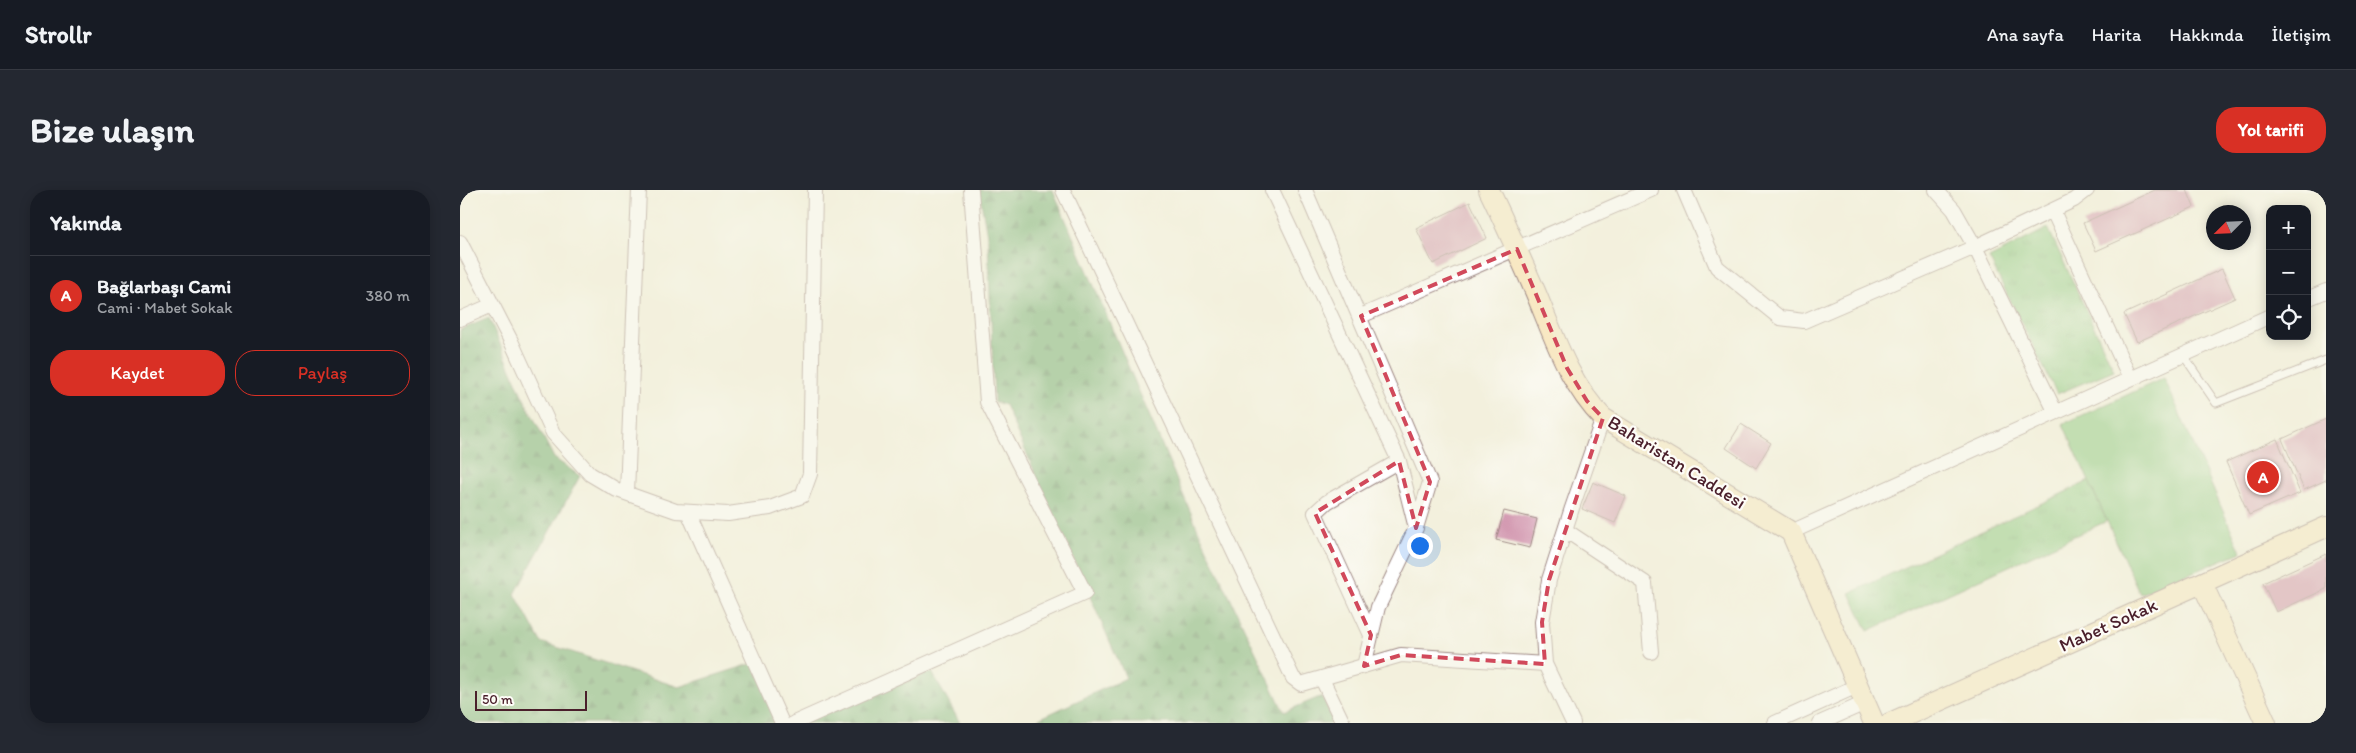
<!DOCTYPE html>
<html lang="tr">
<meta charset="utf-8">
<style>
body{margin:0;font-family:Itim,sans-serif;background:#242831;color:#f1f3f6}
.controls{position:absolute;right:15px;top:15px;display:grid;overflow:hidden;border-radius:10px;box-shadow:0 2px 12px #0003}
.controls button{width:45px;height:45px;display:grid;place-items:center;padding:0;border:0;border-bottom:1px solid #363941;background:#171b24;color:#f1f3f6;font:25px sans-serif}
.compass{position:absolute;left:1746px;top:15px;width:45px;height:45px;border-radius:50%;background:#171b24;box-shadow:0 2px 12px #0003;rotate:246deg}
.scale{position:absolute;left:15px;bottom:12px;width:112px;box-sizing:border-box;padding-left:5px;border:2px solid #4a1f2b;border-top:0;font-size:14px;line-height:18px;white-space:nowrap;color:#4a1f2b;-webkit-text-stroke:4px #fdfcf7;paint-order:stroke}
.you{position:absolute;left:959px;top:355px;width:18px;height:18px;margin:-12px;border:4px solid #fff;border-radius:50%;background:#1a73e8;box-shadow:0 0 0 8px #1a73e833}
.badge{display:grid;place-items:center;width:32px;height:32px;border-radius:50%;background:#d93025;color:#fff;font-size:16px;font-weight:700}
.pin{position:absolute;translate:-50% -50%;border:2px solid #fff;box-shadow:0 1px 5px #0006}
.list{margin:0;padding:0;list-style:none}
h2{display:flex;justify-content:space-between;align-items:center;height:65px;margin:0;padding:0 20px;font-size:21px}
h2 small{font-size:16px;font-weight:400;color:#9ea1a6}
.list li{display:grid;grid-template-columns:32px 1fr auto;gap:15px;align-items:center;box-sizing:border-box;height:80px;padding:0 20px;border-top:1px solid #363941}
.list b{display:block;font-size:19px;white-space:nowrap}
.list p{margin:0;font-size:16px;white-space:nowrap;color:#9ea1a6}
.list em{font-size:16px;font-style:normal;color:#9ea1a6}
.actions{display:flex;gap:10px;padding:15px 20px}
.actions a{flex:1;padding:11px 0;border:1px solid #d93025;border-radius:20px;text-align:center;font-size:18px;color:#d93025}
.actions .main{background:#d93025;color:#fff}
.icon{flex:none;width:28px;height:28px;fill:none;stroke:currentColor;stroke-width:2;stroke-linecap:round;stroke-linejoin:round}
.map{position:relative;flex:none;width:1866px;height:533px;overflow:hidden;border-radius:20px}
header{display:flex;align-items:center;gap:30px;box-sizing:border-box;height:70px;padding:0 25px;background:#171b24;border-bottom:1px solid #363941}
header strong{font-size:24px}
nav{display:flex;gap:28px;margin-inline-start:auto;font-size:18px}
.intro{display:flex;align-items:center;justify-content:space-between;box-sizing:border-box;height:120px;padding:0 30px}
h1{margin:0;font-size:35px}
.button{padding:12px 22px;border-radius:20px;background:#d93025;color:#fff;font-size:18px;font-weight:700}
main{display:flex;gap:30px;padding:0 30px}
aside{flex:1;background:#171b24;border-radius:20px;box-shadow:0 2px 12px #0003}
.map>svg:first-child{display:block}
</style>
<header>
<strong>Strollr</strong>
<nav><a>Ana sayfa</a><a>Harita</a><a>Hakkında</a><a>İletişim</a></nav>
</header>
<div class="intro"><h1>Bize ulaşın</h1><a class="button">Yol tarifi</a></div>
<main>
<aside>
<h2>Yakında<small></small></h2>
<ul class="list">
<li><span class="badge">A</span><div><b>Bağlarbaşı Cami</b><p>Cami · Mabet Sokak</p></div><em>380 m</em></li>
</ul>
<div class="actions"><a class="main">Kaydet</a><a>Paylaş</a></div>
</aside>
<div class="map">
<svg width="1866" height="533" viewBox="0 0 1866 533">
<defs>
<pattern id="grass-tufts" width="24" height="20" patternUnits="userSpaceOnUse" patternTransform="scale(1.25)"><rect width="24" height="20" fill="#89c87f"/><path d="M3 7l-1-3M5 7V3M7 7l1-3M15 17l-1-3M17 17v-4M19 17l1-3" fill="none" stroke="#78ab6e"/></pattern>
<pattern id="forest-firs" width="22" height="20" patternUnits="userSpaceOnUse" patternTransform="scale(1.25)"><rect width="22" height="20" fill="#6eac6e"/><path d="M5 1l3.5 6h-7zM16 11l3.5 6h-7z" fill="#5c8b5b"/></pattern>
</defs>
<rect width="100%" height="100%" fill="#fdfcf7"/>
<filter id="ink" filterUnits="userSpaceOnUse"><feTurbulence type="fractalNoise" baseFrequency=".02" numOctaves="2"/><feDisplacementMap in="SourceGraphic" scale="10" xChannelSelector="R" yChannelSelector="G"/><feConvolveMatrix kernelMatrix="1 2 1 2 8 2 1 2 1" color-interpolation-filters="sRGB"/></filter>
<filter id="wash" filterUnits="userSpaceOnUse"><feTurbulence type="fractalNoise" baseFrequency=".0096" numOctaves="4" result="noise"/><feDisplacementMap in="SourceGraphic" scale="20" xChannelSelector="R" yChannelSelector="G"/><feGaussianBlur stdDeviation="1.12" result="paint"/><feColorMatrix in="noise" values="0 0 0 0 0 0 0 0 0 0 0 0 0 0 0 0 0 1.4 0 .05"/><feComposite in="paint" operator="in"/></filter>
<g filter="url(#wash)">
<rect width="100%" height="100%" fill="#f3f0dd"/>
<path fill="url(#grass-tufts)" stroke="#6a7455" d="M1588,38L1654,180L1597,204L1529,68Z
M1629,291L1647,331L1408,441L1390,403Z"/>
<path fill="url(#forest-firs)" stroke="#5c664c" d="M519,0H593L740,344L824,522L862,506L874,533H570L666,488L545,215L534,212L528,51Z
M29,128L62,205L94,268L120,286L55,404L81,452L219,497L300,471L326,533H0V140Z
M472,482L500,533H335Z"/>
<path fill="#89c87f" stroke="#6a7455" d="M1704,188L1781,362L1680,404L1603,234Z"/>
<g id="blocks">
<path fill="#d092ac" d="M1695,0H1727L1734,17L1636,61L1623,33Z
M1010,12L1027,48L973,74L956,38Z
M1762,79L1775,108L1677,152L1664,124Z
M1866,229V290L1844,300L1822,249Z
M1281,234L1311,253L1296,278L1266,258Z
M1817,249L1840,303L1789,325L1766,272Z
M1133,292L1166,306L1155,333L1122,319Z
M1044,321L1077,329L1070,358L1036,350Z
M1866,364V399L1816,422L1803,393Z"/>
</g>
</g>
<g filter="url(#ink)">
<use href="#blocks" fill-opacity="0" stroke="#9e8884" stroke-width="1"/>
<g fill="none" stroke-linecap="round" stroke-linejoin="round">
<g stroke="#9e8884" stroke-width="9">
<path id="lane" d="M1723,165L1756,213L1866,170"/>
</g>
<g stroke="#9e8884" stroke-width="16">
<path id="street" d="M603,0L833,488L841,494L941,465L1085,474L1113,533
M812,0L939,271L956,338
M845,0L970,292L956,338L918,417L904,476
M1224,0L1257,77L1320,128L1344,131L1515,57L1595,221
M1476,0L1494,20L1515,57L1614,10L1627,0
M1593,21L1670,188
M0,52L51,151L93,243L130,284L157,300L216,321L268,324L310,318L342,306L350,284L355,0
M1847,109L1866,101
M901,126L1191,0
M0,129L32,115
M167,303L179,0
M228,322L322,533
M1105,340L1185,393L1191,462
M1331,342L1810,126
M911,445L855,323L867,312L939,271
M1085,474L1082,432L1089,390L1112,318L1143,228
M862,489L883,533
M334,533L625,403L527,212L511,0
M1315,533L1397,496
M1360,533L1405,513"/>
</g>
<g stroke="#9e8884" stroke-width="22">
<path id="secondary" d="M1029,0C1045,33 1060,67 1075,101C1094,146 1108,192 1143,228L1331,342L1414,533
M1742,393L1806,533
M1430,533L1866,337"/>
</g>
<use href="#lane" stroke="#fff" stroke-width="7"/>
<use href="#street" stroke="#fff" stroke-width="14"/>
<use href="#secondary" stroke="#f8e8c3" stroke-width="20"/>
</g>
</g>
<path d="M0 0H1866V533H0ZM1057,59L1107,178L1127,211L1143,228L1089,390L1082,432L1085,474L941,465L904,476L911,445L855,323L939,271L956,338L970,292L901,126Z" fill="#f3f0dd" fill-opacity=".55" fill-rule="evenodd"/>
<path fill="none" stroke="#d1495b" stroke-width="4" stroke-dasharray="10 6" stroke-linejoin="round" d="M1057,59L1107,178L1127,211L1143,228L1089,390L1082,432L1085,474L941,465L904,476L911,445L855,323L939,271L956,338L970,292L901,126Z"/>
<g text-anchor="middle" dominant-baseline="central" stroke-width="4.5" stroke-linejoin="round" paint-order="stroke">
<g font-size="19" fill="#4a1f2b" stroke="#fdfcf7">
<text transform="translate(1217 272) rotate(32)">Baharistan Caddesi</text>
<text transform="translate(1648 435) rotate(-24)">Mabet Sokak</text>
</g>
</g>
</svg>
<div class="controls">
<button>+</button>
<button>−</button>
<button><svg class="icon" aria-label="locate" viewBox="0 0 24 24"><circle cx="12" cy="12" r="6"/><path d="M12 2v4M12 18v4M2 12h4M18 12h4"/></svg></button>
</div>
<svg class="compass" viewBox="-18 -18 36 36"><path d="M0-13l5 13h-10z" fill="#e53935"/><path d="M0 13l5-13h-10z" fill="#9ea1a6"/></svg>
<div class="scale">50 m</div>
<div class="you"></div>
<div class="pin badge" style="left:1803px;top:287px">A</div>
</div>
</main>
